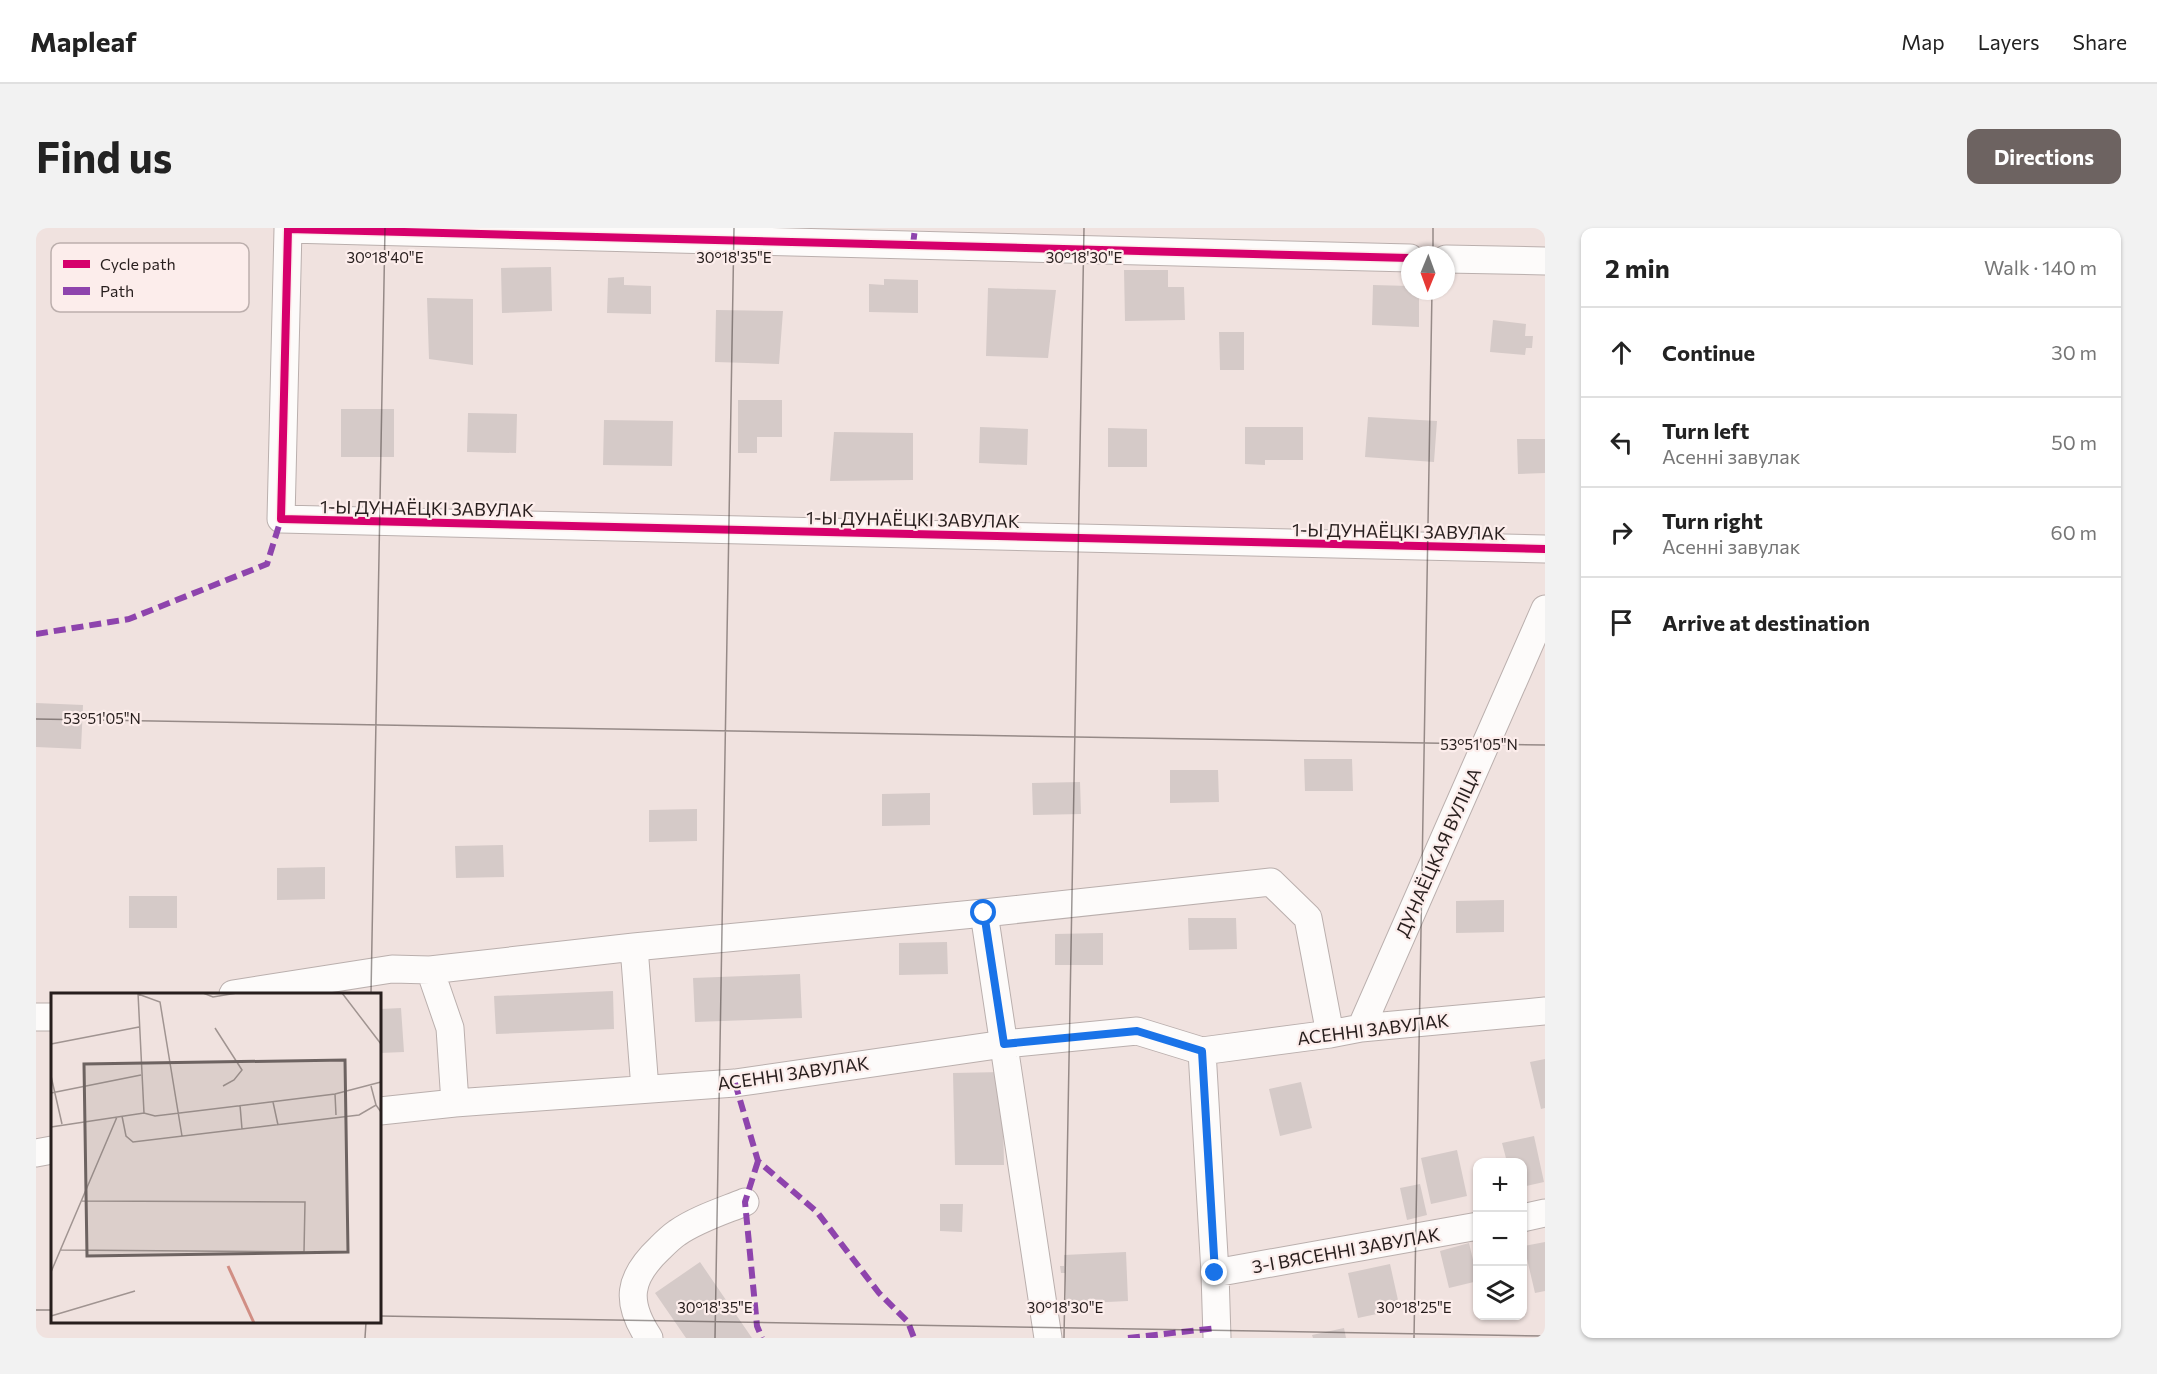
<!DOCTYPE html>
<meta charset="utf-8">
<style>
body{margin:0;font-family:Commissioner,sans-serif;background:#f2f2f2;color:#222}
.controls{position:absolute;right:18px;bottom:18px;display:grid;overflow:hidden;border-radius:12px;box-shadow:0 2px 4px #0004}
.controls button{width:54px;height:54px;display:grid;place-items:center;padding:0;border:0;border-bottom:2px solid #e0e0e0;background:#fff;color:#222;font:30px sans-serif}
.compass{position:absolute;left:1365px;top:18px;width:54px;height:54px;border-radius:50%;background:#fff;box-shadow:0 2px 4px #0004;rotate:181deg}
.stop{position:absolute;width:18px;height:18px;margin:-14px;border:4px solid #1a73e8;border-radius:50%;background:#fff}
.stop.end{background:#1a73e8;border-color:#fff;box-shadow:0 2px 6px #0008}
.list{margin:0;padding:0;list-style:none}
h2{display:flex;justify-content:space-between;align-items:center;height:78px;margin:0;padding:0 24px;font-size:26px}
h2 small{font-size:20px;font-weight:400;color:#767676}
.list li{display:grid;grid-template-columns:39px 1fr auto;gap:18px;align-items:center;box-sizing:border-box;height:90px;padding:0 24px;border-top:2px solid #e0e0e0}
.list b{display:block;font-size:22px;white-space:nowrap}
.list p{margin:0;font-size:20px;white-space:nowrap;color:#767676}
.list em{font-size:20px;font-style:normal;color:#767676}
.icon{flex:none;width:33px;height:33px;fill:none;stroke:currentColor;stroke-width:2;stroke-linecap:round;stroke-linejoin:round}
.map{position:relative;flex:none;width:1509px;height:1110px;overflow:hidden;border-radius:12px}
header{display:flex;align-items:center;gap:36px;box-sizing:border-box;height:84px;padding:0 30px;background:#fff;border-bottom:2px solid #e0e0e0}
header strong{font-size:28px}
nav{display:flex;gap:33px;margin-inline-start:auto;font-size:21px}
.intro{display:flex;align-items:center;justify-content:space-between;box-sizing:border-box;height:144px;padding:0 36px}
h1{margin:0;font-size:42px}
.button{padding:15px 27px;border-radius:12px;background:#6d6361;color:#fff;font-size:21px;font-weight:700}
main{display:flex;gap:36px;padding:0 36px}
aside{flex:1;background:#fff;border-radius:12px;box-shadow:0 2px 4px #0004}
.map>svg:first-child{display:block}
</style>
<header>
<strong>Mapleaf</strong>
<nav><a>Map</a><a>Layers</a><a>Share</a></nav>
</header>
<div class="intro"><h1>Find us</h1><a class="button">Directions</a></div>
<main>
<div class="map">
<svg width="1509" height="1110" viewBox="0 0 1509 1110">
<rect width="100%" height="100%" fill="#f0e2df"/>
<path fill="#d5cac8" d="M515,39L516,83L466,85L465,40Z
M1088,42H1132V59H1148L1149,92L1089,93Z
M588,49V57L615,58V86L571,85L572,50Z
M848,51L882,52V85L833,84V56L848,57Z
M1337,57L1374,58V63H1383V99L1336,97Z
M952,60L1020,62L1012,130L950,128Z
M391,70L437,71V137L393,131Z
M680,82L747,83L743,136L679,134Z
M1457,92L1490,96L1489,108H1497L1496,120H1490L1489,127L1454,124Z
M1183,104H1208V142H1184Z
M702,172H746V209H721V225H702Z
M305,181H358V229H305Z
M432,185L481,186L480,225L431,224Z
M1332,189L1401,193L1398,234L1329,229Z
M568,192L637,193L636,238L567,237Z
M944,199L992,201L991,237L943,235Z
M1209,199H1267V232H1229V237L1209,236Z
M1072,200L1111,201V239H1072Z
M798,204L877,205V252L794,253Z
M1481,211H1509V245L1482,246Z
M0,475L47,477L45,521L0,519Z
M1268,531H1316L1317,563H1269Z
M1134,542H1182L1183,574L1134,575Z
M1044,554L1045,586L997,587L996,555Z
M894,565V597L846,598V566Z
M661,581V613L613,614V582Z
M467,617L468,649L420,650L419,618Z
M289,639V671L241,672V640Z
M93,668H141V700H93Z
M1468,672V704L1420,705V673Z
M1152,690H1200L1201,721L1153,722Z
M1067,705V737H1019V706Z
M911,714L912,746L863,747V715Z
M764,746L766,790L659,794L657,750Z
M577,763L578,801L460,806L458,768Z
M365,780L368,824L344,825V781Z
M1509,831V880L1505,881L1494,834Z
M966,844L968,937H919L917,845Z
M1265,854L1276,900L1244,908L1233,861Z
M1498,908L1508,954L1486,959V934H1471L1466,915Z
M1421,922L1431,968L1395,976L1385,930Z
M1384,956L1391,987L1371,992L1364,960Z
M904,976H927L926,1004L904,1003Z
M1509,1014V1063L1499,1065L1488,1018Z
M1433,1015L1442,1053L1413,1060L1404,1023Z
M1090,1024L1092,1073L1030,1076L1029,1045H1025L1024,1038H1028V1027Z
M664,1034L716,1110H650L619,1065Z
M1354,1036L1364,1081L1322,1090L1312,1045Z
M1308,1100L1310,1110H1277L1276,1107Z"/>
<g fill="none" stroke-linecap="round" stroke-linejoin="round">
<g stroke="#baafad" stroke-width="29">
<path id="minor" d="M1374,30L252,1L245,291L1509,321
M1410,31L1509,33
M948,685L1012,1110
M598,719L609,861
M394,742L414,800L419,875
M197,766L356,741L394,742L598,719L948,685L1235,654L1272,690L1294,806
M0,789H16
M1325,800L1509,381
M1166,823L1179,1045L1181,1110
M344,883L419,875L699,855L968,816L1101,803L1166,823L1294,806L1325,800L1509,783
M0,925L16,922
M1486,990L1509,985
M1179,1045L1442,998
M613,1110C589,1074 592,1050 624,1020C629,1015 635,1009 641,1005C661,991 687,983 709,974"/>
</g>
<use href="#minor" stroke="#fdfbfa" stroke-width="27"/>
<path stroke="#8e44ad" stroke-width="6" stroke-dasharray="12 6" stroke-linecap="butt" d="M877,17L879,0
M0,406L93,391L231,336L245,291
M699,855L722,933L781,984L843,1065L872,1094L878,1110
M722,933L709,974L721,1098L726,1110
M1092,1110L1181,1100"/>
<g stroke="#fcedeb" stroke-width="11">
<path id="cycleway" d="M1374,30L252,1L245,291L1509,321"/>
</g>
<use href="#cycleway" stroke="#d6006c" stroke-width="8"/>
</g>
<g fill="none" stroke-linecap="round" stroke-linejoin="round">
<path stroke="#1a73e8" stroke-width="8" d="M948,685L968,816L1101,803L1166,823L1179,1045"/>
</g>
<path fill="none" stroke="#271e1d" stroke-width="1.5" stroke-opacity="0.45" d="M1397,27V0M0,491L1509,517M335,766L349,0M0,1082H16M344,1088L1509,1108M329,1110L330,1094M679,1110L698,0M1028,1110L1048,0M1378,1110L1396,63"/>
<g text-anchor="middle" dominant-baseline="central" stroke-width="4.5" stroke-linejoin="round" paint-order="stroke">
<g font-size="18" fill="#271e1d" stroke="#fcedeb">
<text transform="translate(391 280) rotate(1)">1-Ы ДУНАЁЦКІ ЗАВУЛАК</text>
<text transform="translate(877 291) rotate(1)">1-Ы ДУНАЁЦКІ ЗАВУЛАК</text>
<text transform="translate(1363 303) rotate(1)">1-Ы ДУНАЁЦКІ ЗАВУЛАК</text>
<text transform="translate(1402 624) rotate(-66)">ДУНАЁЦКАЯ ВУЛІЦА</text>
<text transform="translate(1337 801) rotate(-7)">АСЕННІ ЗАВУЛАК</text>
<text transform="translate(757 845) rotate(-8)">АСЕННІ ЗАВУЛАК</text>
<text transform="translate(1310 1022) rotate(-10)">3-І ВЯСЕННІ ЗАВУЛАК</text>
</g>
</g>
<g transform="translate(15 765)">
<rect width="330" height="330" fill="#f0e2df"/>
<path fill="none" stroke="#d18e84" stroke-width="3" d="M177,273L203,330"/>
<path fill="none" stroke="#a09491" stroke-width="1.5" d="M87,0L93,120M152,0L162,4L186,0M291,0L330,51M87,1L109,9L131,143M164,35L191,77L183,87L172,93M0,51L88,34M0,83L11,131M320,93L325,112M0,100L90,82M284,101L285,122M222,109L227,132M189,112L191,136M71,123L75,143L82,149L308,122L325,112L330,119M0,134L93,120L104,123L284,101L330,89M10,257L253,259L254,209L31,208M0,279L66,124M0,323L84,298"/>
<path fill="#6d6361" fill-opacity="0.15" stroke="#6d6361" stroke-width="3" d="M294,67L297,259L36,263L33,71Z"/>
<rect width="330" height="330" fill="none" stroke="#271e1d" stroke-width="3"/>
</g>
<rect x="15" y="15" width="198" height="69" rx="9" fill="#fcedeb" stroke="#bcafad" stroke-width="1.5"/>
<rect x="27" y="32" width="27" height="8" fill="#d6006c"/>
<rect x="27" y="59" width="27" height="8" fill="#8e44ad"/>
<g font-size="16" fill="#271e1d">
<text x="64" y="42">Cycle path</text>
<text x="64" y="69">Path</text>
</g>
<g font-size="15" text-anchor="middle" fill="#271e1d" stroke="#fcedeb" stroke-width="4.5" stroke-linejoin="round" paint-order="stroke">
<text x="349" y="35">30°18'40"E</text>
<text x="698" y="35">30°18'35"E</text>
<text x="1048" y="35">30°18'30"E</text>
<text x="66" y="496">53°51'05"N</text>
<text x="1443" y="522">53°51'05"N</text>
<text x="679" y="1085">30°18'35"E</text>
<text x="1029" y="1085">30°18'30"E</text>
<text x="1378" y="1085">30°18'25"E</text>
</g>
</svg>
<div class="controls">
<button>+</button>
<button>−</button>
<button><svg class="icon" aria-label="layers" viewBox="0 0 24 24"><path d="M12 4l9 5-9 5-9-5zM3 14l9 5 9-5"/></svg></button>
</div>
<svg class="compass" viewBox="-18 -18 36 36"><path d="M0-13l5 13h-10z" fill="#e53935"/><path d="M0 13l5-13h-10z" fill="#767676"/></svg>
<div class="stop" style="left:948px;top:685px"></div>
<div class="stop end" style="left:1179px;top:1045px"></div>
</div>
<aside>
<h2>2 min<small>Walk · 140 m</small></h2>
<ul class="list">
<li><svg class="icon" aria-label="ahead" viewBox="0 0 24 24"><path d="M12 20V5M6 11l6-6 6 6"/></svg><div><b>Continue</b></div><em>30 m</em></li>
<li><svg class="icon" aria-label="left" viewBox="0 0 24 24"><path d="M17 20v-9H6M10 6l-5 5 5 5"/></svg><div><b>Turn left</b><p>Асенні завулак</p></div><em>50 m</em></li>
<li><svg class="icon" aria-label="right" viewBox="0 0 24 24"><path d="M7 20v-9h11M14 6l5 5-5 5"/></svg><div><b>Turn right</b><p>Асенні завулак</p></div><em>60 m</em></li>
<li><svg class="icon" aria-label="arrive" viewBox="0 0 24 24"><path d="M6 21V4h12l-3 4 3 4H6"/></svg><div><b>Arrive at destination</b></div></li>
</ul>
</aside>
</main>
